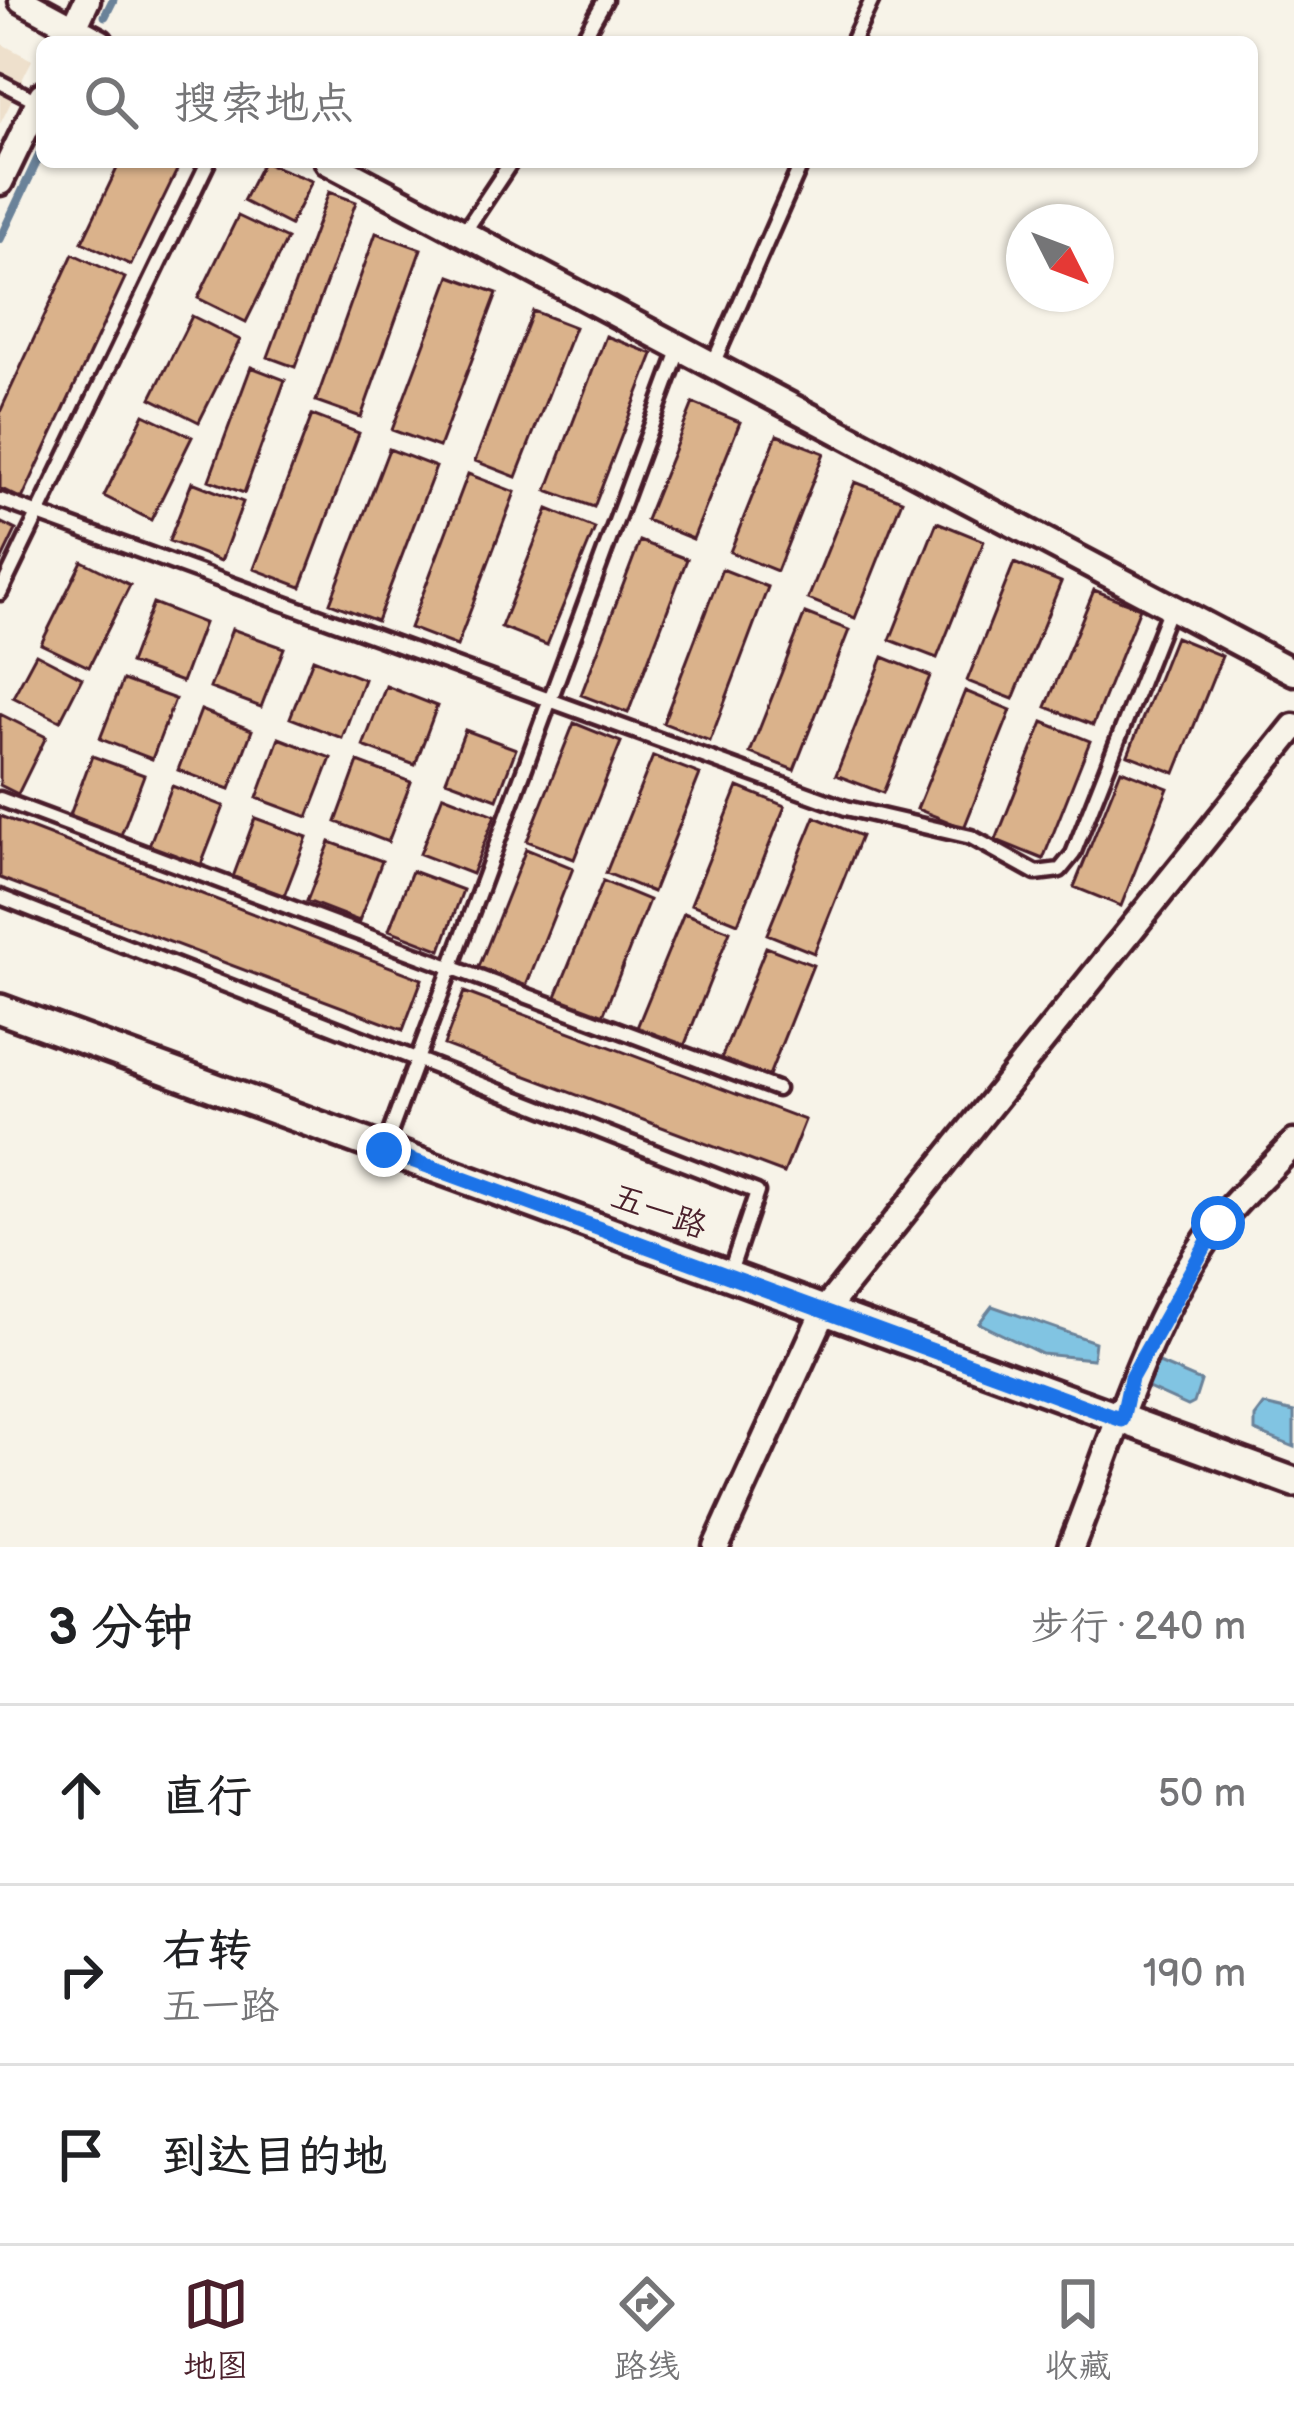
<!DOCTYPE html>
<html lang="zh">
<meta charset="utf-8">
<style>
body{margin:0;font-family:"Balsamiq Sans","LXGW WenKai TC",sans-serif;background:#f2f2f2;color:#202124}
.compass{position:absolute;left:1006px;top:204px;width:108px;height:108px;border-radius:50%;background:#fff;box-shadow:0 3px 9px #0004;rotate:132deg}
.stop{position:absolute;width:36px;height:36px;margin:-27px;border:9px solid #1a73e8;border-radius:50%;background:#fff}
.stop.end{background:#1a73e8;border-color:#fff;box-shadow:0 3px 12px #0008}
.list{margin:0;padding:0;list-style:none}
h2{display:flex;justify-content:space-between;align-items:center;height:156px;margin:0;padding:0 48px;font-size:51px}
h2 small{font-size:39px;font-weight:400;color:#757577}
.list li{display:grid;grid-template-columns:78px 1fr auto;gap:36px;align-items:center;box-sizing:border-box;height:180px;padding:0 48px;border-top:3px solid #e0e0e0}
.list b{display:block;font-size:45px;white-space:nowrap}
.list p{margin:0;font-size:39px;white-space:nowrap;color:#757577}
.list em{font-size:39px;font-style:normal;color:#757577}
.icon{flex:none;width:66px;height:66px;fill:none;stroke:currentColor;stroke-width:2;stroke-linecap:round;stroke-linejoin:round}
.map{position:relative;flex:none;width:1294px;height:1547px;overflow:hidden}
.search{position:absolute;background:#fff;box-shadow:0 3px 9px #0004;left:36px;right:36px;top:36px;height:132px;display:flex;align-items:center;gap:30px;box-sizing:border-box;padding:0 42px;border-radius:18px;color:#757577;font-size:45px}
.sheet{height:696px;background:#fff}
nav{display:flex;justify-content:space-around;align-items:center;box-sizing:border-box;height:168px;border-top:3px solid #e0e0e0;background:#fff;font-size:33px;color:#757577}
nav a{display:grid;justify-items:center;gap:6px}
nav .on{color:#4a1f2b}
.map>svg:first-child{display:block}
</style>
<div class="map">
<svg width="1294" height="1547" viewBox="0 0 1294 1547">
<rect width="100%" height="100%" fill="#f7f3e8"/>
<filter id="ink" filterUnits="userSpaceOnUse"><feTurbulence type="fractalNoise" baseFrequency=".00833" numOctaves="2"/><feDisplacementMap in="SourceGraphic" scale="24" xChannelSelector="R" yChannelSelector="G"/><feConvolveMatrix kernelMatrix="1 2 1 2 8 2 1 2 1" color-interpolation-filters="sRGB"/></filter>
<g filter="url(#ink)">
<path fill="#eee0cc" d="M0,43L32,60L0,124Z"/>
<path fill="#81c4e2" stroke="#6b8299" stroke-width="3" d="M992,1306L1095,1342L1093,1359L1042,1354L979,1323Z
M1159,1363L1201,1381L1194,1403L1188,1406L1144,1386Z
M1264,1405L1294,1412V1447L1255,1431V1417Z"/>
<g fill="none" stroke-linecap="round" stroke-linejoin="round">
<path stroke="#6b8299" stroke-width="9" d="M105,16L113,0
M0,239L42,150"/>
</g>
<path fill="#dab28b" stroke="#4a1f2b" stroke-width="3" d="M120,162H181L131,265L82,242Z
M263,162L312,181L290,225L243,201Z
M329,192L356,202L295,367L268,357Z
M238,216L287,239L246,322L198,298Z
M376,233L421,249L361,417L316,401Z
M73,254L125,278L22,499L0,488V412Z
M450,276L497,293L439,447L392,430Z
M533,311L575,327L516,477L475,461Z
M192,316L240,340L199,422L151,398Z
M606,336L653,354L594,507L547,490Z
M251,367L285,380L244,493L209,480Z
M693,403L740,422L693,539L646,520Z
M144,414L192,437L151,520L104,496Z
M312,415L359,433L301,587L254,569Z
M777,435L824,453L777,571L730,552Z
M389,449L436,467L377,621L330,603Z
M468,474L515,492L457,646L410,628Z
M192,482L243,502L221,561L169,541Z
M855,482L902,500L855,618L808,599Z
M548,509L595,528L547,645L501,627Z
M0,522L16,530L0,563Z
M937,522L984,541L937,658L890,640Z
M640,541L687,559L628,713L581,695Z
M82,561L130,585L89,667L41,644Z
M1014,563L1061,582L1013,699L967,681Z
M722,569L768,587L710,741L663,723Z
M1094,590L1140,608L1093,725L1046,707Z
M153,603L204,623L182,682L130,663Z
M805,613L849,630L794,770L750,753Z
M232,629L284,648L261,707L210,688Z
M1175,637L1222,656L1175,773L1128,755Z
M36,654L82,678L60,721L13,697Z
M883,657L930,676L883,793L836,775Z
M313,659L364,679L342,738L290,718Z
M123,680L175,699L152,759L100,739Z
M386,686L437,706L415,765L363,746Z
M965,691L1011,710L964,828L917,809Z
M201,710L252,730L230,789L178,770Z
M0,714L46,737L18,794L0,785Z
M1043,722L1090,741L1043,859L996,840Z
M574,723L621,742L574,859L527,841Z
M465,730L516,749L497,799L446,780Z
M279,738L331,758L308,817L257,798Z
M92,756L144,775L121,835L70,815Z
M653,756L700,774L653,892L606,873Z
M358,762L411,782L388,842L336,822Z
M1121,770L1168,788L1121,906L1074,887Z
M172,786L224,806L201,865L149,846Z
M738,787L785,806L738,923L691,904Z
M443,795L495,815L472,874L420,854Z
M0,816L422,979L403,1030L0,878Z
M815,817L861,836L814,953L767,934Z
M255,818L307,837L284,896L233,877Z
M330,842L382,861L359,921L307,901Z
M526,849L573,868L526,986L479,967Z
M412,871L463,890L441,950L389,930Z
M603,881L649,900L602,1018L555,999Z
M684,913L730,931L683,1049L636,1030Z
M766,947L813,965L766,1083L719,1064Z
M464,992L805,1120L784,1173L444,1045Z"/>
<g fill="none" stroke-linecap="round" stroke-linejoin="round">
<g stroke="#4a1f2b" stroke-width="21">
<path id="service" d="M581,42L605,0
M852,42L872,0
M0,82L39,102
M463,234L511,162
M713,364L802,162
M0,500L846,808L971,837L1036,873L1060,870L1073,854L1170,608
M0,593L208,162
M0,799L777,1089
M0,897L757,1192L729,1275
M384,1149L680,348"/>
</g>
<g stroke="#4a1f2b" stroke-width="33">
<path id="minor" d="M22,0L100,42
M68,41L87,0
M328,162L1294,672
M0,182L42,95
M716,1547L824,1311L1294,727
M1071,1547C1115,1437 1146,1321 1217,1225C1239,1196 1270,1170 1294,1143"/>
</g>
<g stroke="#4a1f2b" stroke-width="36">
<path id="tertiary" d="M0,1009L1294,1482"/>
</g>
<use href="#service" stroke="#f7f3e8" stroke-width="12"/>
<use href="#minor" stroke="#f7f3e8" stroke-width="24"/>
<use href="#tertiary" stroke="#f7f3e8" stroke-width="27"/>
</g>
</g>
<g fill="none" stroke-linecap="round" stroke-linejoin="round" filter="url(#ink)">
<path stroke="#1a73e8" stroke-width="15" d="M384,1150L1122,1420L1131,1378L1218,1223"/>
</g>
<g text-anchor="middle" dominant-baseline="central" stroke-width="10" stroke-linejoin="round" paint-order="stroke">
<g font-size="33" fill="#4a1f2b" stroke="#f7f3e8">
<text transform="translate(659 1212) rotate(20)">五一路</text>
</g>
</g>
</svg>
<svg class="compass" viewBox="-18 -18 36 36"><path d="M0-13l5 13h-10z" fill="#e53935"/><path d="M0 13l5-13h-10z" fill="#757577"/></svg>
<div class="stop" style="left:1218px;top:1223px"></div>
<div class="stop end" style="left:384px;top:1150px"></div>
<div class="search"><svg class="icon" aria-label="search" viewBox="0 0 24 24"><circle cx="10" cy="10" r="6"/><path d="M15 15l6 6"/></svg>搜索地点</div>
</div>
<section class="sheet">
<h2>3 分钟<small>步行 · 240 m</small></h2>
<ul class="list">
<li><svg class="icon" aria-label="ahead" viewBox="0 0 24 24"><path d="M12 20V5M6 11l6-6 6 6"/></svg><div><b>直行</b></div><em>50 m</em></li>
<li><svg class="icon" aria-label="right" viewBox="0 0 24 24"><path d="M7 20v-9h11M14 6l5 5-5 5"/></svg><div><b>右转</b><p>五一路</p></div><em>190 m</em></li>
<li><svg class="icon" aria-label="arrive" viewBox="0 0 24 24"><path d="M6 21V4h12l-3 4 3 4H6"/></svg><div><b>到达目的地</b></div></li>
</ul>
</section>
<nav>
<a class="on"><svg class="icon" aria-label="map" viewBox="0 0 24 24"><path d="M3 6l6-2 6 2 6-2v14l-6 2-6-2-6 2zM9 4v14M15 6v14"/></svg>地图</a>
<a><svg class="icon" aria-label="directions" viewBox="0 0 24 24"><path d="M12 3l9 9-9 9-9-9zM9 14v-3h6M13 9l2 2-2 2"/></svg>路线</a>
<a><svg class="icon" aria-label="saved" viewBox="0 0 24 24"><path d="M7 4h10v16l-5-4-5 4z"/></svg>收藏</a>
</nav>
